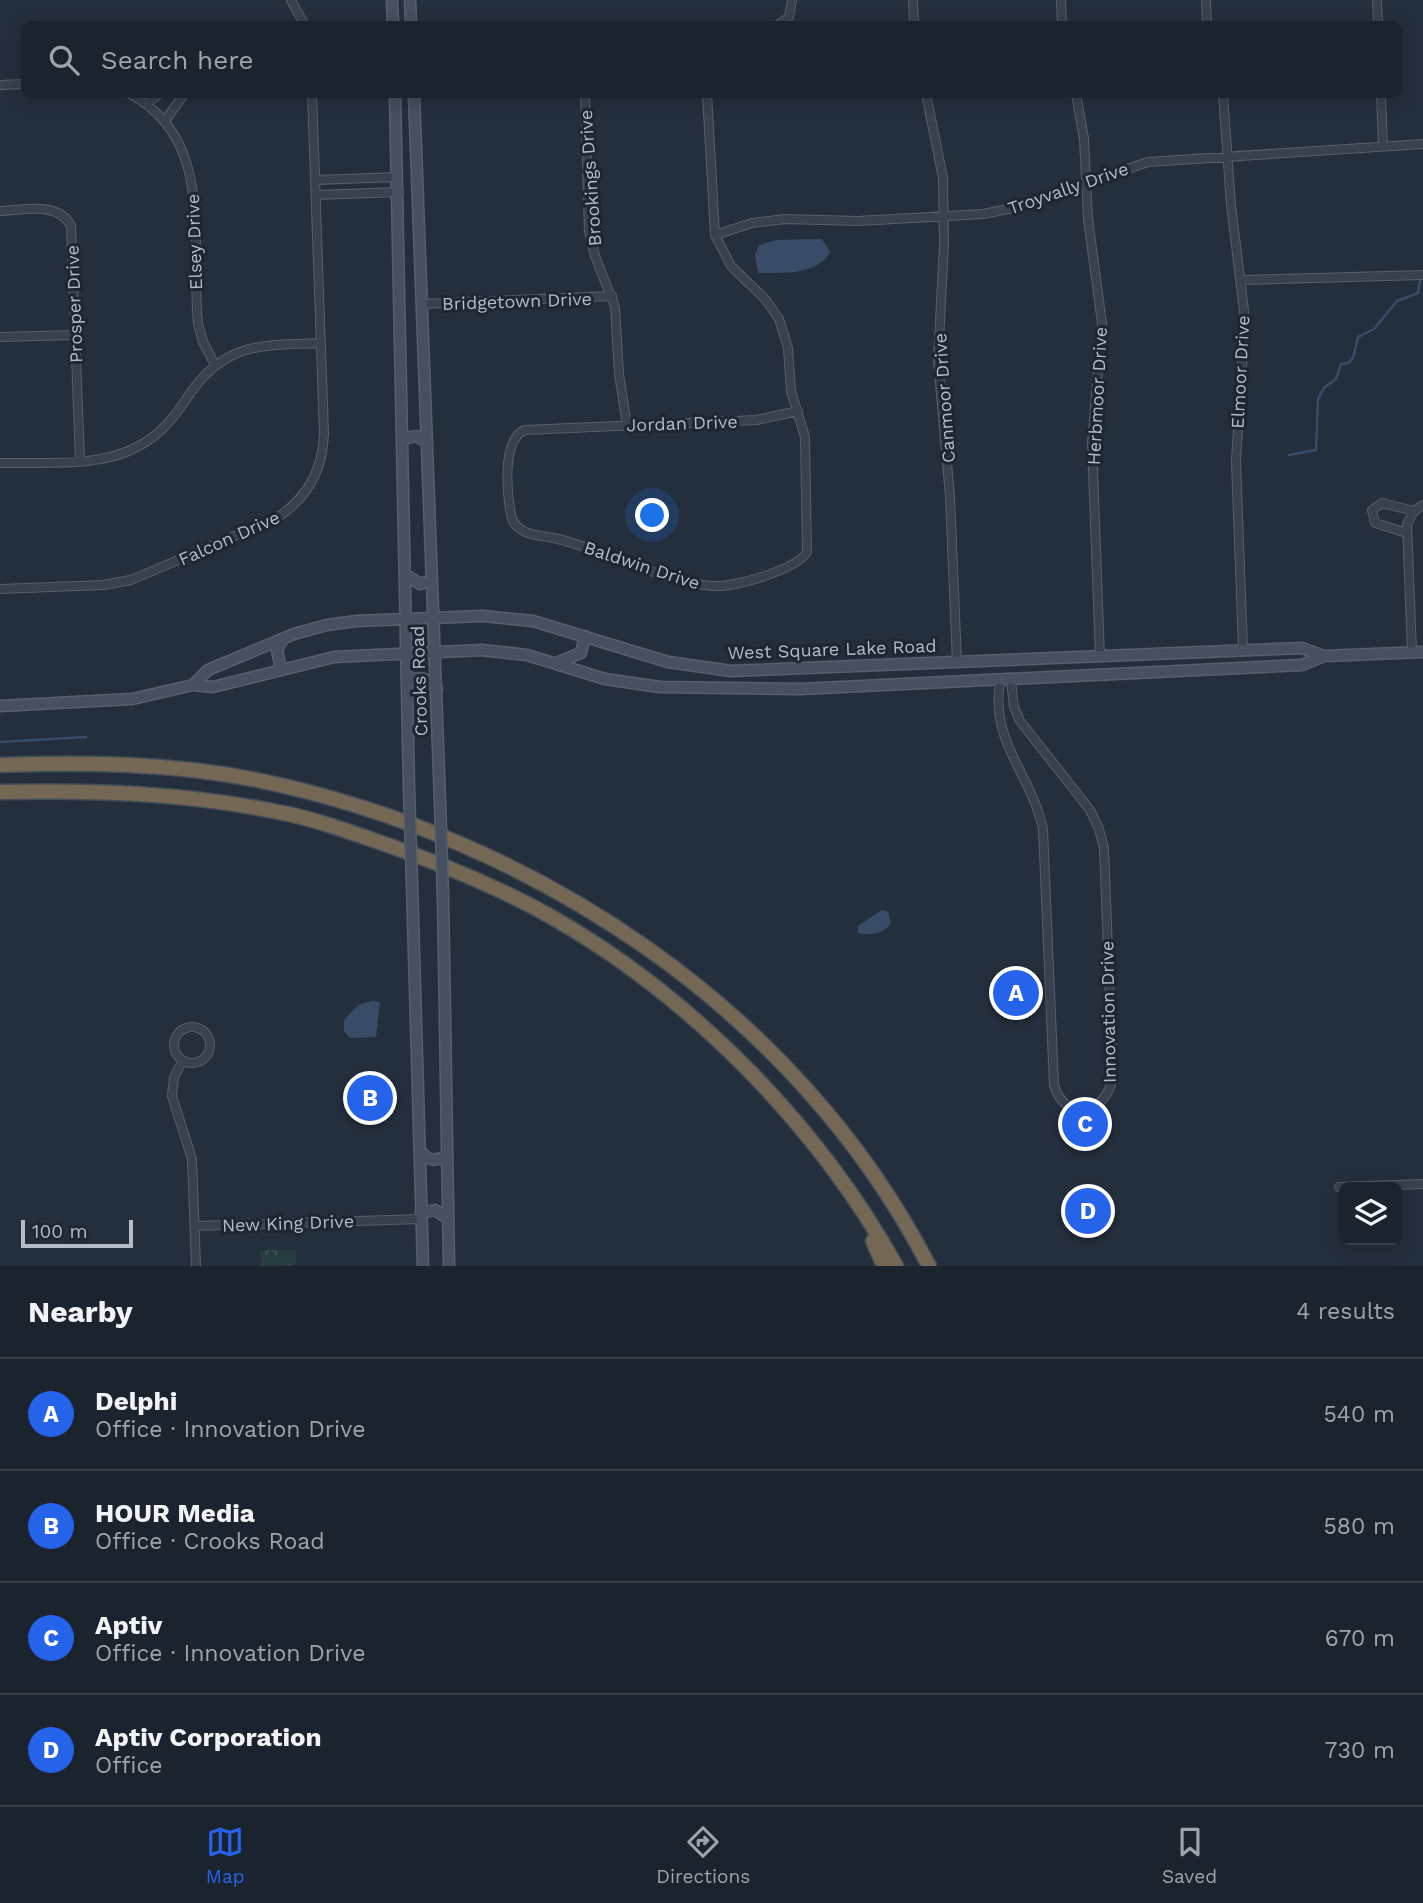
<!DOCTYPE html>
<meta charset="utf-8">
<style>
body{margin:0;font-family:"Work Sans",sans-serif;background:#282f3a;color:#f1f3f6}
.controls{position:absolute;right:21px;bottom:21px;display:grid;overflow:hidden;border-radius:10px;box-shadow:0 4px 18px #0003}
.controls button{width:63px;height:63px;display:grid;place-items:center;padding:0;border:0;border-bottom:2px solid #39404a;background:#1b232e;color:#f1f3f6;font:35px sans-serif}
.scale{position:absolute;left:21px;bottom:18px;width:112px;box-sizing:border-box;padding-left:7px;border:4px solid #b4bcc9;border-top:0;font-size:19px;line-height:24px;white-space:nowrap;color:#b4bcc9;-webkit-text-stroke:5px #1d2633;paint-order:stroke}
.you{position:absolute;left:653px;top:516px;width:24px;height:24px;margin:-18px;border:5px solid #fff;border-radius:50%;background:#1a73e8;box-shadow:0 0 0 10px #1a73e833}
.badge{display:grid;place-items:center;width:46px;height:46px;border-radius:50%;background:#2563eb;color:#fff;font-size:23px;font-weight:700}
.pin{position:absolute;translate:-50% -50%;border:4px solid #fff;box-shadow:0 2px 7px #0006}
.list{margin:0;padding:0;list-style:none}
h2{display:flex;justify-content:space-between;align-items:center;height:91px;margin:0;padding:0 28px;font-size:30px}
h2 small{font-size:23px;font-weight:400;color:#a0a4aa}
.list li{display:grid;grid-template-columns:46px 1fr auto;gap:21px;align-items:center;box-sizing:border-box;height:112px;padding:0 28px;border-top:2px solid #39404a}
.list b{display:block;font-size:26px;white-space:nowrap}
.list p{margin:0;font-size:23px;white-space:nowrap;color:#a0a4aa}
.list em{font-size:23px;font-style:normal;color:#a0a4aa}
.icon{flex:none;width:38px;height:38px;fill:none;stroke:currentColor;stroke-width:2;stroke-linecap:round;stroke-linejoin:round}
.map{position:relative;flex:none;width:1423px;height:1266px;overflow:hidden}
.search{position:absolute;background:#1b232e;box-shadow:0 4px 18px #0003;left:21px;right:21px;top:21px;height:77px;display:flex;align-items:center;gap:18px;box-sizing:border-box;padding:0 24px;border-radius:10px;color:#a0a4aa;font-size:26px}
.sheet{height:539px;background:#1b232e}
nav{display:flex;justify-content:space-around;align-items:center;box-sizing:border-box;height:98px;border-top:2px solid #39404a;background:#1b232e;font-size:19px;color:#a0a4aa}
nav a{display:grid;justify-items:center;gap:4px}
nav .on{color:#2563eb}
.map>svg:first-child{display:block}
</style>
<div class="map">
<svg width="1423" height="1266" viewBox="0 0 1423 1266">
<defs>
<pattern id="forest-crowns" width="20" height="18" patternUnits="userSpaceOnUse" patternTransform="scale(1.75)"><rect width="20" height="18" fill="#263c3f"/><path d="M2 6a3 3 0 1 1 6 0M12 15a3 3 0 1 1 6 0" fill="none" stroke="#435659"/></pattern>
</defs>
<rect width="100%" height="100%" fill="#242f3e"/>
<path fill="url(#forest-crowns)" d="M260,1250H296V1265L261,1266Z"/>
<path fill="#394c67" d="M822,239L830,252C818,275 783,273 758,273L755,256L759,245L776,240Z
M882,910L888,912L891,923C884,934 871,936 858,933V926Z
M372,1001L380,1002L376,1037L350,1038L344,1031V1020L358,1005Z"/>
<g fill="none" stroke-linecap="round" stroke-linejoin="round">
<path stroke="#394c67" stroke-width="2.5" d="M1289,455L1316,450L1318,399L1324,388L1336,379L1341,364L1348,363L1353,358L1358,337L1374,329L1397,301L1418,293L1420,281
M0,742L86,737"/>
<g stroke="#565f6c" stroke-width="10">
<path id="minor" d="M291,0L304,24
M913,0L914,24
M1061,0L1062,24
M1206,0L1207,24
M1377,0L1378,24
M779,24L789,17L792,0
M0,85L24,84
M130,94C216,139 190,244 198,324L203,342L215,365
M585,94L589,231L595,256L615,307L619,374L627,425
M707,94L715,235L731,266L766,300L779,319L788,348L791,391L805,437L807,552C796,570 735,587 714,586C667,584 603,549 554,538C538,535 520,536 512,519C507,497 501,442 524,430L757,420L798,411
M926,94L943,178L944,244L938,360L950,497L957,662
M1076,94L1084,139L1088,219L1102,323L1092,443L1100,656
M1223,94L1231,205L1245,319L1236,461L1243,650
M1381,94L1383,146
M147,104L159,94
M165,121L184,94
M315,180L398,177
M316,195L399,192
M0,211C23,210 59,201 71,226L80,460
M715,235L752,223L785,219L858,221L983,214L1013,208L1148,162L1423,144
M1242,280L1423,275
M422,304L612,296
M0,337L75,335
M0,463C43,462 98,468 137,447C161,435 175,416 189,395C225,342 263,345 321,343
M1407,533L1375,523L1372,510L1382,503L1414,511
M0,589L103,585L131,580L275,519C307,499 323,470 324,433L312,94
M1412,652L1407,524L1414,511L1423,505
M1000,681C990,743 1031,773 1043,829L1054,1085C1065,1123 1106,1115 1113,1077L1104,848L1099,829L1090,810L1020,721L1014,707L1011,681
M174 1045a18 18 0 1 1 36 0a18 18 0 1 1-36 0Z
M182,1062L174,1077L172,1096L192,1159L196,1266
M1339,1187L1423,1184
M195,1226L421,1219"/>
</g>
<g stroke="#565f6c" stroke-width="13">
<path id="secondary" d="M392,0L393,24
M410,0L411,24
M395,94L409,789
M414,94L440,801
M402,439L416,436L427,442
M406,575L420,584L432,580
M556,663L581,653L585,636
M281,669L277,650L283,639
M407,682C419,675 429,678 437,689
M193,685L208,670L294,634L327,625L356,621L483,616L533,621L668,662L731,671L1302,648L1324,656
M0,706L132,699L193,685L213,687L334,657L482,650L527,655L605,679L660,687L800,689L1302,665L1324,656L1423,652
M412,884L423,1266
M443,896L449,1266
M420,1150C426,1160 437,1163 446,1155
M421,1213L435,1210L448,1219"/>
</g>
<g stroke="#434c59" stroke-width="17">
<path id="motorway" d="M0,765C86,762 172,763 257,780C534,837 797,1010 929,1266
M0,792C94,790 186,793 278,812C311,818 344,830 376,841C434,861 494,885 548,915C690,995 817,1124 896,1266
M873,1241L884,1266"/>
</g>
<use href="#minor" stroke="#38414e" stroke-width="8"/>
<use href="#secondary" stroke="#465061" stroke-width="10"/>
<use href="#motorway" stroke="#746855" stroke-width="14"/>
<g stroke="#565f6c" stroke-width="13" stroke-linecap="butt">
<path id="secondary-bridge" d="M409,789L412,884
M440,801L443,896"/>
</g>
<use href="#secondary-bridge" stroke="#465061" stroke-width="10"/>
</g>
<g text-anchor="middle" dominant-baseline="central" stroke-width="6" stroke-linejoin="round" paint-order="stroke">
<g font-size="18" fill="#b4bcc9" stroke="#1d2633">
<text transform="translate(590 178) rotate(-94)">Brookings Drive</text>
<text transform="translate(1068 188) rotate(-19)">Troyvally Drive</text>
<text transform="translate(194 242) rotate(-92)">Elsey Drive</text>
<text transform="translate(517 301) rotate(-2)">Bridgetown Drive</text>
<text transform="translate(74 304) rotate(-92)">Prosper Drive</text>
<text transform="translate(1240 372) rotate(-87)">Elmoor Drive</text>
<text transform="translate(1097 396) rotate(-87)">Herbmoor Drive</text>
<text transform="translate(944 398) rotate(-94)">Canmoor Drive</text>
<text transform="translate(682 423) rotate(-2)">Jordan Drive</text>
<text transform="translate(229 538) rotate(-24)">Falcon Drive</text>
<text transform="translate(642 565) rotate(18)">Baldwin Drive</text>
<text transform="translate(832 649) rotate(-2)">West Square Lake Road</text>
<text transform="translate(419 681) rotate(-92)">Crooks Road</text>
<text transform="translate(1108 1012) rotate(-91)">Innovation Drive</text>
<text transform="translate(288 1223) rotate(-2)">New King Drive</text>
</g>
</g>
</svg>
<div class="controls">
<button><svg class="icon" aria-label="layers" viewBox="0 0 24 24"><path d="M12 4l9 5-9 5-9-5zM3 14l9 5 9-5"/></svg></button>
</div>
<div class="scale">100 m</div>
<div class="you"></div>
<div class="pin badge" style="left:1016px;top:993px">A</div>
<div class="pin badge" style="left:370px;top:1098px">B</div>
<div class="pin badge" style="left:1085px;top:1124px">C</div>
<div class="pin badge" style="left:1088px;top:1211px">D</div>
<div class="search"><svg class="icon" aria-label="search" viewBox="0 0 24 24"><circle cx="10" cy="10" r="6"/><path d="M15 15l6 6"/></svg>Search here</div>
</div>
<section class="sheet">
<h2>Nearby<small>4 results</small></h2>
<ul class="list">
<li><span class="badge">A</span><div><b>Delphi</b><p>Office · Innovation Drive</p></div><em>540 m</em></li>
<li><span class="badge">B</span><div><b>HOUR Media</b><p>Office · Crooks Road</p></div><em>580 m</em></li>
<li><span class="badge">C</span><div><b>Aptiv</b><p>Office · Innovation Drive</p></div><em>670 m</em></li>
<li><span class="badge">D</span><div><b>Aptiv Corporation</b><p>Office</p></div><em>730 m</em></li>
</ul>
</section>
<nav>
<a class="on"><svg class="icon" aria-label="map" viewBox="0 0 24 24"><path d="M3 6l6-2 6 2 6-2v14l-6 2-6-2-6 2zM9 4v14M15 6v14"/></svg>Map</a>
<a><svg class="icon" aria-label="directions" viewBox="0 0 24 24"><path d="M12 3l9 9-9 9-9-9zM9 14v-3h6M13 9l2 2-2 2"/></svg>Directions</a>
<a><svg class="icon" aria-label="saved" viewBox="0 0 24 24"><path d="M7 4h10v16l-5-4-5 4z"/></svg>Saved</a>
</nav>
